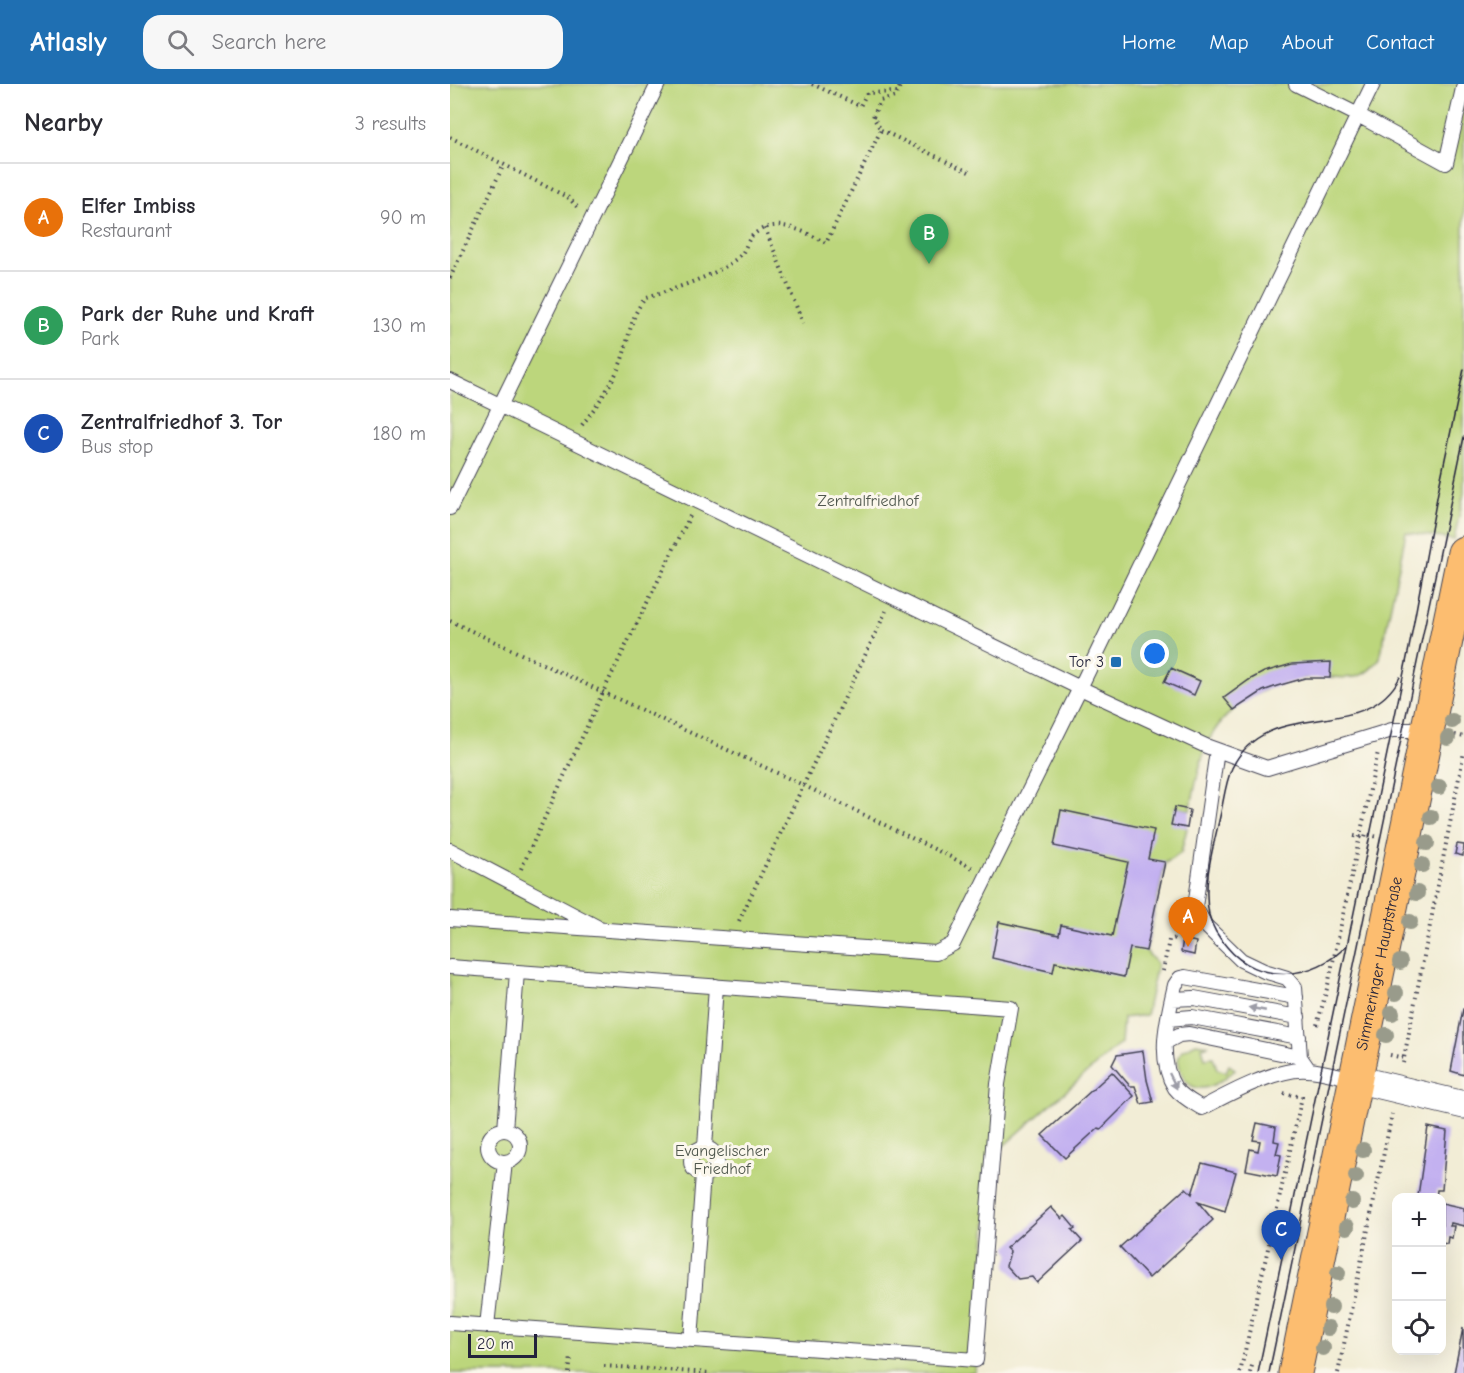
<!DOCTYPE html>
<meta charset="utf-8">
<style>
body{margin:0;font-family:"Comic Neue",sans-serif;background:#f7f7f7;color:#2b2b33}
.controls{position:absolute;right:18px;bottom:18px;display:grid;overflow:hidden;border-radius:12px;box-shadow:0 6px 24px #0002}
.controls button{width:54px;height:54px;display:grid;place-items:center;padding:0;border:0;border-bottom:2px solid #e1e1e2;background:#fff;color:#2b2b33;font:30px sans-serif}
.scale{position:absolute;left:18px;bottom:15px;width:69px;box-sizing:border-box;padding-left:6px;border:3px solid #22223b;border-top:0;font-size:16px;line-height:21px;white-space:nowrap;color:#22223b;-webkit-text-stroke:4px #fbf7ec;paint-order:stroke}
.you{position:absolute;left:705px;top:570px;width:21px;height:21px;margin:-15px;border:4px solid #fff;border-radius:50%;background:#1a73e8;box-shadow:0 0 0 9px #1a73e833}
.badge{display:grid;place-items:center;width:39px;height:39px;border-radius:50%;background:#1f6fb2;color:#fff;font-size:20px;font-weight:700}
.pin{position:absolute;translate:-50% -50px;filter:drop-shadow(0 2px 3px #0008)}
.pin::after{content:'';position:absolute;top:32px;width:21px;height:18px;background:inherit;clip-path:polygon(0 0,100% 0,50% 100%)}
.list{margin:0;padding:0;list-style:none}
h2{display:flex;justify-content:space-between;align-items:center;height:78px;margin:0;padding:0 24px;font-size:26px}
h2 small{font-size:20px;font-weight:400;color:#7c7c81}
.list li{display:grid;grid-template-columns:39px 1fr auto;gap:18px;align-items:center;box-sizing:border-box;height:108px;padding:0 24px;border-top:2px solid #e1e1e2}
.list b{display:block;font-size:22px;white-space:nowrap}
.list p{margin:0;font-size:20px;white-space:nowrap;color:#7c7c81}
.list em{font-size:20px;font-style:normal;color:#7c7c81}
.icon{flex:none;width:33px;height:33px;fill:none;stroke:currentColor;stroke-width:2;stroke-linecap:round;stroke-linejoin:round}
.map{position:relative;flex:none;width:1014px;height:1289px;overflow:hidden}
header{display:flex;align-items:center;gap:36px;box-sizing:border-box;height:84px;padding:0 30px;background:#1f6fb2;color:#fff}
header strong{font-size:28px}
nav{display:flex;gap:33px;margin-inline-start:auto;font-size:21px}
.search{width:420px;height:54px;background:#f7f7f7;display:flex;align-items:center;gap:15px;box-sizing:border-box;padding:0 21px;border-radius:18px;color:#7c7c81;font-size:22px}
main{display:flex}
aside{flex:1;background:#fff}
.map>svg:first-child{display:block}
</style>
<header>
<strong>Atlasly</strong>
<div class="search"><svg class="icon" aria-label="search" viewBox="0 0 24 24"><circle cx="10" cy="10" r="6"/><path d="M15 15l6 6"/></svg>Search here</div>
<nav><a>Home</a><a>Map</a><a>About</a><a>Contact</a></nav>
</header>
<main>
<aside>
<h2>Nearby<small>3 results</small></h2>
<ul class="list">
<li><span class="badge" style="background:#e8710a">A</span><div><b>Elfer Imbiss</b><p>Restaurant</p></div><em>90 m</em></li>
<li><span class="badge" style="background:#2e9e5b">B</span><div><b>Park der Ruhe und Kraft</b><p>Park</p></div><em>130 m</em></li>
<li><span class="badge" style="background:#1a4fb4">C</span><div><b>Zentralfriedhof 3. Tor</b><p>Bus stop</p></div><em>180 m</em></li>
</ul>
</aside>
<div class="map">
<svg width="1014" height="1289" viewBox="0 0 1014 1289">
<rect width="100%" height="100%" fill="#fbf7ec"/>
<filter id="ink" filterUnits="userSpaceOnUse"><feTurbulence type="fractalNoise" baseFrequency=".0167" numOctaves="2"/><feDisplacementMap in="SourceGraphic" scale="12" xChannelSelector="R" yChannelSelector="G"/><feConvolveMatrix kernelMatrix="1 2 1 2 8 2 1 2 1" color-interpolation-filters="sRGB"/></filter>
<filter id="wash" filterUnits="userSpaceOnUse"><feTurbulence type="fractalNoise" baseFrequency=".008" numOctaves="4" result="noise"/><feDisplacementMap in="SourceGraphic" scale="24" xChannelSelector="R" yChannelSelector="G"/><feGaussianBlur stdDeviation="1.35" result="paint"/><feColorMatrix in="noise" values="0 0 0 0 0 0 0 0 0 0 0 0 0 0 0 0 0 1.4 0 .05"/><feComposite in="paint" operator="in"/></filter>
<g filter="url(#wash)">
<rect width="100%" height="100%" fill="#f2edd6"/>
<path fill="#bcd67b" stroke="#6f7c5b" stroke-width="1.5" d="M0,0H1014V409L1004,456L956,448L930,574C909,603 895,591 864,593C822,596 772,622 756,663C748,683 745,705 740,726L725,723L737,744L731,769L715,779L696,867L707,880L696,931L673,934L671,959L542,1072L525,1289H0Z
M746,959L759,961L752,963L755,974L763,973L767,985L776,988L779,981L785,985C762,1008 734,1016 728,975L732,966Z"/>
<g id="blocks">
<path fill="#c3b1f0" d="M881,578L880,594H855L827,602L813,607L784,626L774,614L799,596L814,588L842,580Z
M721,584L750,597L744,611L714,598Z
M725,723L740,726L737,744L721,741Z
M611,726L704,746L698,775L715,778L696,867L680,864L674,893L605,878L603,888L542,874L549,838L609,851L611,841L662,852L678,778L604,762Z
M1007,760L1014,761L1013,772L1005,770Z
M733,855L746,858L744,871L731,868Z
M1013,925H1014V991L1001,987Z
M693,967L697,996L703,1018L691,1020L685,1002H680L662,981L667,971Z
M662,988L684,1012L651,1045L648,1044L615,1074L592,1051Z
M807,1039L826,1043L824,1057L829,1058L826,1070L831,1071L827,1092L796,1086L800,1065L808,1067L810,1057L803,1056Z
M978,1043L997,1047L992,1106H987L986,1114L968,1112Z
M752,1079L786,1088L775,1127L748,1118L763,1136L699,1194L670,1163L736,1104L742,1110Z
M992,1119L1014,1124V1142L1001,1139L1000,1142H1004L1002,1154L998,1153L997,1160L992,1159Z
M601,1123L612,1135L615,1132L625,1144L622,1146L632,1157L587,1199L582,1193L568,1195L556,1182L560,1168L556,1164Z
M1013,1244L1014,1289H1004Z"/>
</g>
</g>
<g filter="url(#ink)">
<use href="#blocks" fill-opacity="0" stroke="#414052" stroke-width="1.5"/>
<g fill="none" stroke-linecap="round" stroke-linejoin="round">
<g stroke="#414052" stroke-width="16">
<path id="service" d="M846,0L908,31L996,79L1014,0
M0,297L630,604L923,0
M0,424L208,0
M767,666L745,823L755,841L791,876L814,887L837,894L845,903L850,973L859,986
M0,766L147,843
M0,835L486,869L503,860L630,604L756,662L817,684L942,646H977
M0,883L561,924L548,1000L526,1276L0,1239
M846,913L735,893L730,894L725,901C718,932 706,974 725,1004C732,1013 742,1018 752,1024C778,1010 828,983 858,986C873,987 889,992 905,995
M722,915L744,914L848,933
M718,935L742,933L849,953
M716,958L729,951L739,950L850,973
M38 1062a16 16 0 1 1 32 0a16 16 0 1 1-32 0Z
M55,1046L67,888
M255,1063L266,902
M241 1077a13 13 0 1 1 26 0a13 13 0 1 1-26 0Z
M37,1242L55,1078
M241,1256L253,1090"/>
</g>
<g stroke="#414052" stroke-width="29">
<path id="minor" d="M905,995L1014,1021"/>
</g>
<g stroke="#414052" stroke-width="35">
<g id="primary">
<path id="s1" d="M845,1289L1014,469"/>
</g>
</g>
<path stroke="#414052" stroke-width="4" stroke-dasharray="1.5 4.5" stroke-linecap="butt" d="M362,0L410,22L417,9L447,8
M431,46L523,90
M0,53L119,114L128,124
M315,144L353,239
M0,194L54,80
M132,341C147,321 162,301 171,278C179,257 180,230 196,214C218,207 261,193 279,180C283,177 290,173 293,168C296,163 298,156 302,152C324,131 354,147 376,159L431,46L423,33L430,17L445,13L451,0
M0,537L353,701L523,784
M1005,651L1014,653
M904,752L915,754L916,750L928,753
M71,785L153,608L240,432
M289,837L436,527
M713,887L719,856L739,850
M867,941L878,901L928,668
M940,971L954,974
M953,979L1014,668
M154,1282L260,1289
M119,1289L121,1273
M790,1289L852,1013L833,1009
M800,1289L803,1278
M888,1289L942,1030"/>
<use href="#service" stroke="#fff" stroke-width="14"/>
<use href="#minor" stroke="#fff" stroke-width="27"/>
<use href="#primary" stroke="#fcbd6f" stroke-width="33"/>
<path stroke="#22223b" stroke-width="1.5" d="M897,861C865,896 808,901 777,863C769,854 762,843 759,831C752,797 764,761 771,728C774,713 776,697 782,684C818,610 915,661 950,593
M808,1289L959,564L988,408L1014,285
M819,1289L1014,353"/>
</g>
<g fill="#999b8b">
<circle cx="1002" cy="637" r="8"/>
<circle cx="998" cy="654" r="8"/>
<circle cx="989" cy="703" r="8"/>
<circle cx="981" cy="733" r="8"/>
<circle cx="977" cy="759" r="8"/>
<circle cx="972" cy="781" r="8"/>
<circle cx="967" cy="809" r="8"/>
<circle cx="960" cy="838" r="8"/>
<circle cx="950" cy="878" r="8"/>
<circle cx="946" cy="909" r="8"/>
<circle cx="942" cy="929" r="8"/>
<circle cx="936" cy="951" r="8"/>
<circle cx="913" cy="1066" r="8"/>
<circle cx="906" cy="1092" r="8"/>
<circle cx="902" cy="1118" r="8"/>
<circle cx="897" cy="1143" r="8"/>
<circle cx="888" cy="1189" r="8"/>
<circle cx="881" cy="1223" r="8"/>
<circle cx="878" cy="1244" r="8"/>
<circle cx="873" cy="1264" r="8"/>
</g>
<defs><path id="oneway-solid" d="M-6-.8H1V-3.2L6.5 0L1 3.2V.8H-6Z" transform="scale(1.5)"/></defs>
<g fill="#9c9ca7">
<use href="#oneway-solid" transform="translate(807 925) rotate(-169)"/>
<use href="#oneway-solid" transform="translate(723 997) rotate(64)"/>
</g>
</g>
<rect fill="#1f6fb2" stroke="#fbf7ec" stroke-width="2" x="660" y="572" width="12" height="12" rx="3"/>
<g text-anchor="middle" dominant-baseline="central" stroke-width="6" stroke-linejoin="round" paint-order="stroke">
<g font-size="16" fill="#50584e" stroke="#fbf7ec">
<text x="418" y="417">Zentralfriedhof</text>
<text x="272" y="1067">Evangelischer<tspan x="272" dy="18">Friedhof</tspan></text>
</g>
<g font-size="16" fill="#22223b" stroke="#fbf7ec" text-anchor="end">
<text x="654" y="578">Tor 3</text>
</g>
<g font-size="16" fill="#22223b" stroke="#fbf7ec">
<text stroke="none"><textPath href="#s1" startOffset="418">Simmeringer Hauptstraße</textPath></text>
</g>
</g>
</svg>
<div class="controls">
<button>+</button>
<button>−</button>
<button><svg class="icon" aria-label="locate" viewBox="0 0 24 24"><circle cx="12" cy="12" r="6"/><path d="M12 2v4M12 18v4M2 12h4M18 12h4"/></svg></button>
</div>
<div class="scale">20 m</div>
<div class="you"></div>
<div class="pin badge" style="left:738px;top:863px;background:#e8710a">A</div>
<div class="pin badge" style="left:479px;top:180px;background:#2e9e5b">B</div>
<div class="pin badge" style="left:831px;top:1176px;background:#1a4fb4">C</div>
</div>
</main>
